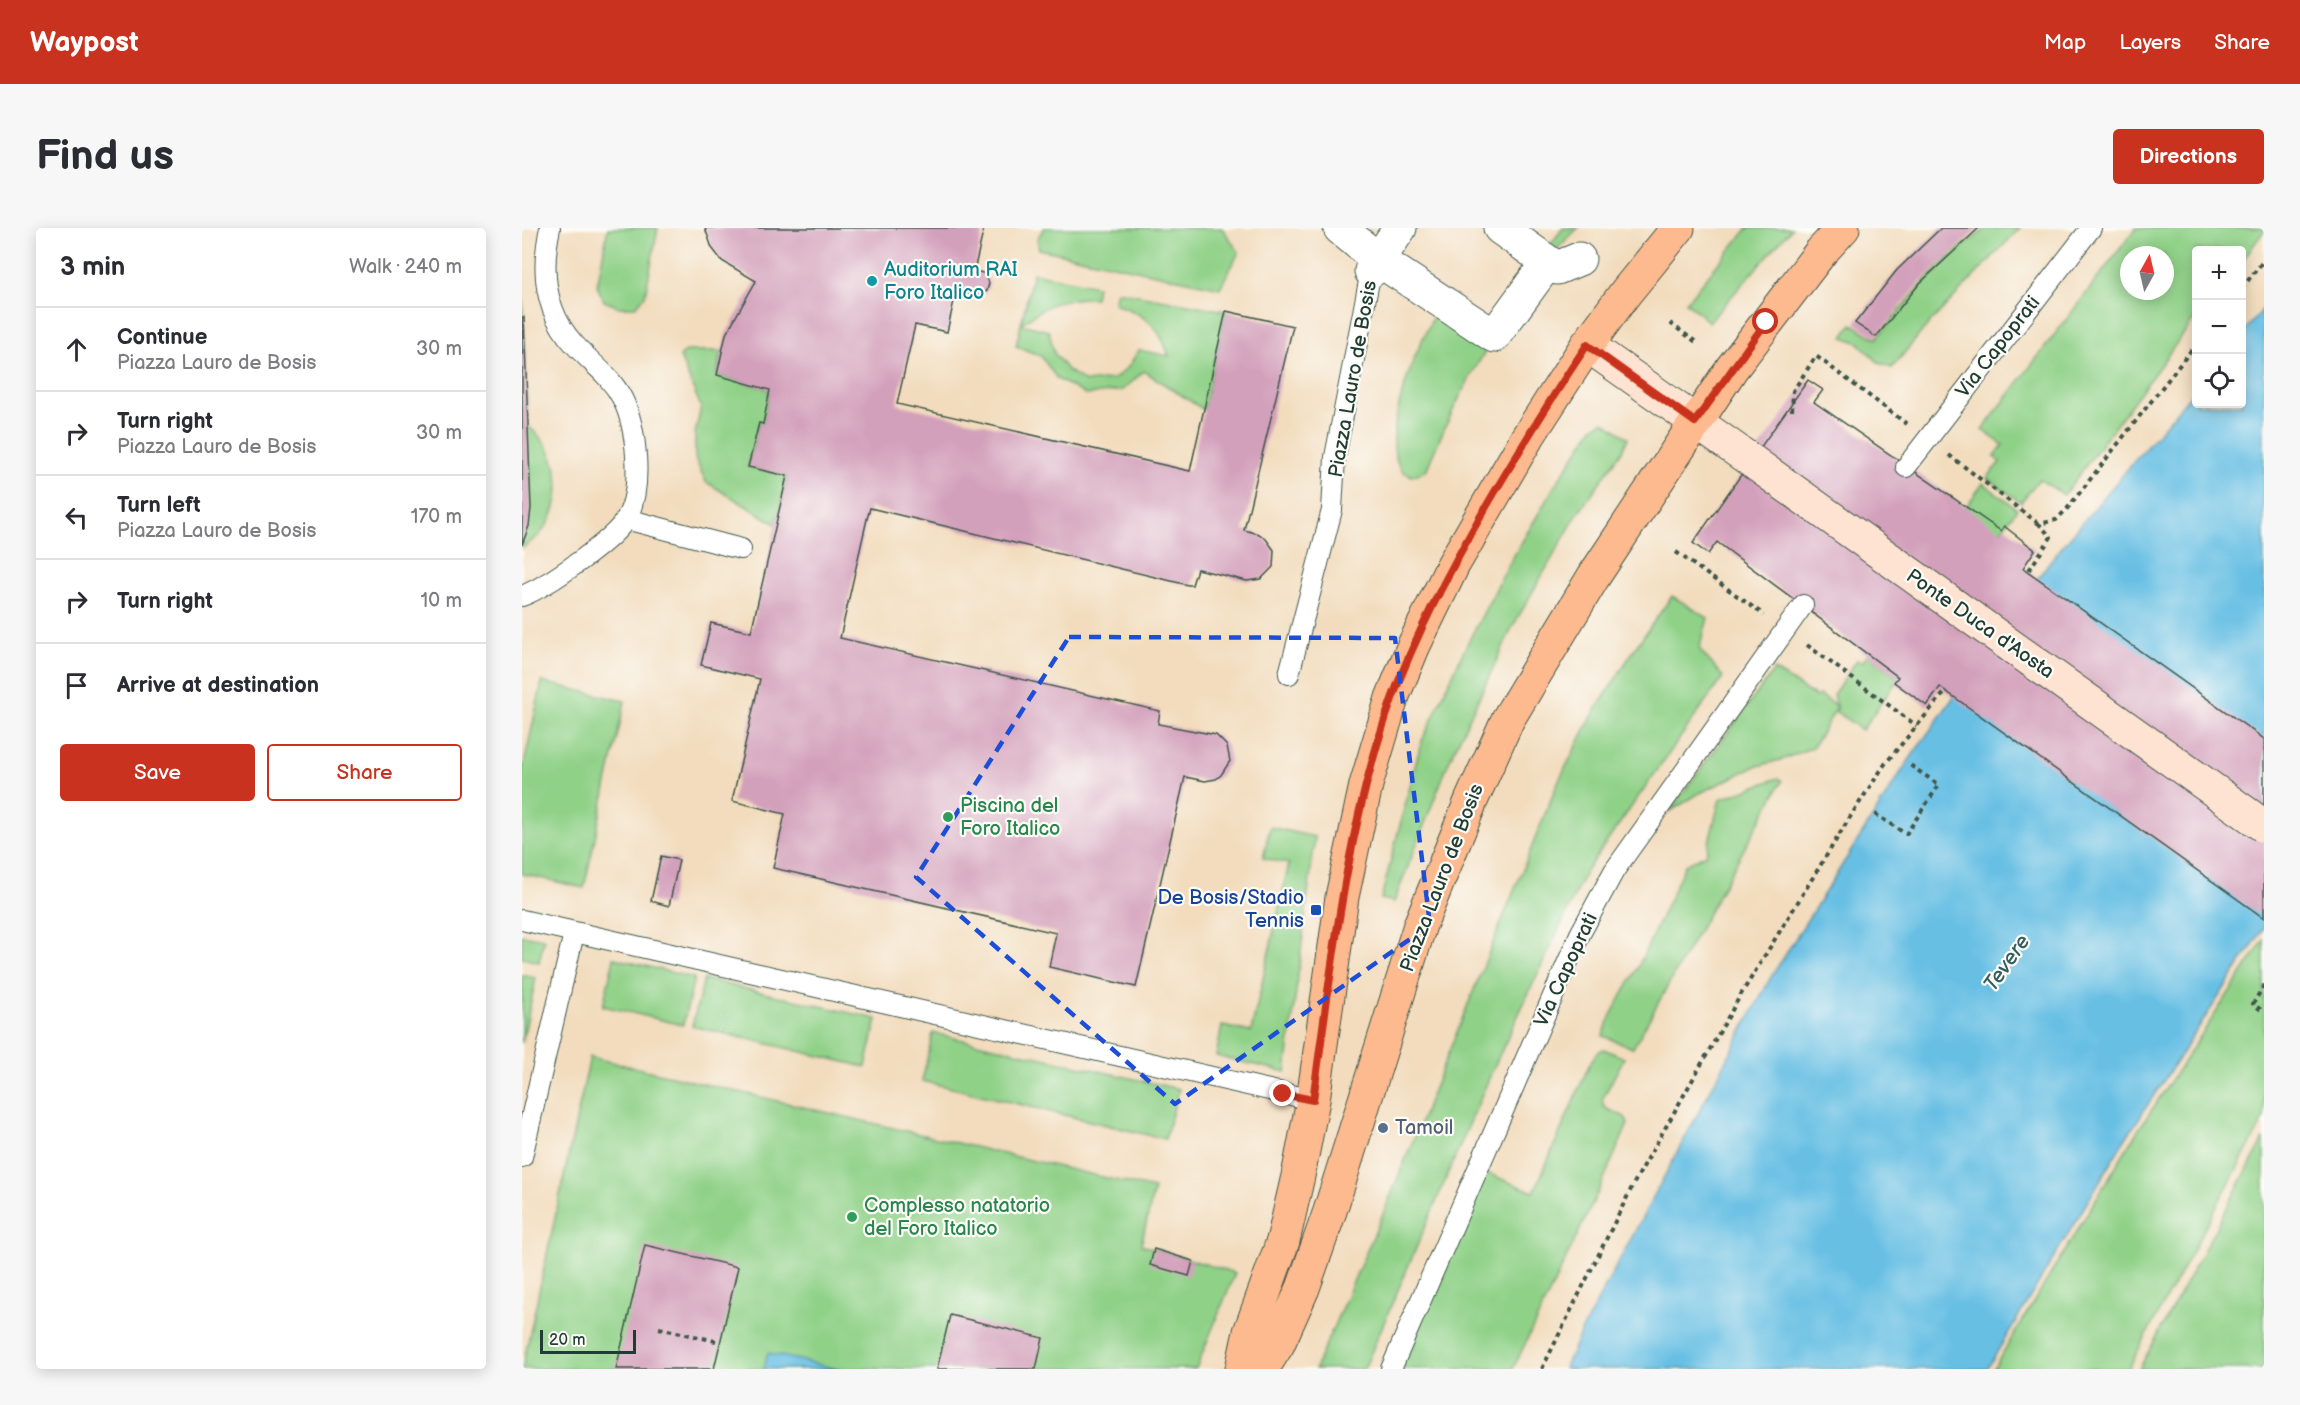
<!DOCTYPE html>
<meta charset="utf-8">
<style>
body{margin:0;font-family:"Balsamiq Sans",sans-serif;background:#f7f7f7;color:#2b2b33}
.controls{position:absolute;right:18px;top:18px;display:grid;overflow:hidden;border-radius:6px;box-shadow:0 3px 15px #0003}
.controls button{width:54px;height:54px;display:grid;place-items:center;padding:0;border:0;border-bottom:2px solid #e1e1e2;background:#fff;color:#2b2b33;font:30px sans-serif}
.compass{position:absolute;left:1598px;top:18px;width:54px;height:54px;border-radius:50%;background:#fff;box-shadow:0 3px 15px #0003;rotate:8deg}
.scale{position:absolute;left:18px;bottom:15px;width:96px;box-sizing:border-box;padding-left:6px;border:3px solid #1f3d34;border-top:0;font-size:16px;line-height:21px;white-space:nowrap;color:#1f3d34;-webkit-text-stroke:4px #fdfcf7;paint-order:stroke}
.stop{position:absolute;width:18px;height:18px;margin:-14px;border:4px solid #c8321e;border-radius:50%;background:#fff}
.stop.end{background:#c8321e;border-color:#fff;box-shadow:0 2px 6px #0008}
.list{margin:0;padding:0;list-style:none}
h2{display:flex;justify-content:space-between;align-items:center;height:78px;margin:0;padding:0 24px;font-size:26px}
h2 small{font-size:20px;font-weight:400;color:#7c7c81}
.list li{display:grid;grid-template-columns:39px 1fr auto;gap:18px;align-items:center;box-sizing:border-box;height:84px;padding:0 24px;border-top:2px solid #e1e1e2}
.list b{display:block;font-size:22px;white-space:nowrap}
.list p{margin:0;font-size:20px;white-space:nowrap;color:#7c7c81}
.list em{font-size:20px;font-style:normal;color:#7c7c81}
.actions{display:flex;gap:12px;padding:18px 24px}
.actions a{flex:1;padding:14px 0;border:2px solid #c8321e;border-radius:6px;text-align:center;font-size:21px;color:#c8321e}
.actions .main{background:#c8321e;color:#fff}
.icon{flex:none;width:33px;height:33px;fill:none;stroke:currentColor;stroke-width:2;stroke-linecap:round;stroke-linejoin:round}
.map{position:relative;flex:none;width:1742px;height:1141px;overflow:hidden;border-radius:6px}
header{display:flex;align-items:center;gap:36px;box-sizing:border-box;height:84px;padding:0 30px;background:#c8321e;color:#fff}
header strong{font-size:28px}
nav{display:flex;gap:33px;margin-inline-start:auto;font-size:21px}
.intro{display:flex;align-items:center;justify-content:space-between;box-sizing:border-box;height:144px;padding:0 36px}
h1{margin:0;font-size:42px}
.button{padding:15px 27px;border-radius:6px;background:#c8321e;color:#fff;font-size:21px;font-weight:700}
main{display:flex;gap:36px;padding:0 36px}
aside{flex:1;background:#fff;border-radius:6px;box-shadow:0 3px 15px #0003}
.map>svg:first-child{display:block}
</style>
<header>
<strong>Waypost</strong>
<nav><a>Map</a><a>Layers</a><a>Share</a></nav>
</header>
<div class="intro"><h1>Find us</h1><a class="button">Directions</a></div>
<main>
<aside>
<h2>3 min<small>Walk · 240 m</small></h2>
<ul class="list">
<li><svg class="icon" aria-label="ahead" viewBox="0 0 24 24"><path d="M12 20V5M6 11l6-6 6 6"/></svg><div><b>Continue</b><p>Piazza Lauro de Bosis</p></div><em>30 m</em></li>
<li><svg class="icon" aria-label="right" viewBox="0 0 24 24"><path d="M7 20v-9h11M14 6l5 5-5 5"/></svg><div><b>Turn right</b><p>Piazza Lauro de Bosis</p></div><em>30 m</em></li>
<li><svg class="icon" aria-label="left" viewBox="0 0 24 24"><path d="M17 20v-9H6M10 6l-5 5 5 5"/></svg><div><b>Turn left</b><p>Piazza Lauro de Bosis</p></div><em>170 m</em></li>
<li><svg class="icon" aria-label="right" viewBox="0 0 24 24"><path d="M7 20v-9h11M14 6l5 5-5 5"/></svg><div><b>Turn right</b></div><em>10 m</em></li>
<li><svg class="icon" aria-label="arrive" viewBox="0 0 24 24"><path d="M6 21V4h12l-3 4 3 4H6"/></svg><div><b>Arrive at destination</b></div></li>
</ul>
<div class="actions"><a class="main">Save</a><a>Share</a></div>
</aside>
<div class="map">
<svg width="1742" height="1141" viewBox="0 0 1742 1141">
<rect width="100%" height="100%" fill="#fdfcf7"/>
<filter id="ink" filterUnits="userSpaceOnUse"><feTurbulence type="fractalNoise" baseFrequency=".0167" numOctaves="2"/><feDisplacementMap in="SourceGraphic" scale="12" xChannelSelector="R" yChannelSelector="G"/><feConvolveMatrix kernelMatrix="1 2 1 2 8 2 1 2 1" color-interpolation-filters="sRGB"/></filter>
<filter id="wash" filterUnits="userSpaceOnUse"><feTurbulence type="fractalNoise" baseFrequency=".008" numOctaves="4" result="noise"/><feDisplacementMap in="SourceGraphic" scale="24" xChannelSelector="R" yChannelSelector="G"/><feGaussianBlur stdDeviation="1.35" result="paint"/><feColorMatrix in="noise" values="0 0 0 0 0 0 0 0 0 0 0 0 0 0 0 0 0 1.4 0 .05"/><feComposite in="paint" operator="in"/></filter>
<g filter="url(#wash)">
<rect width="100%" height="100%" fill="#f2dcbd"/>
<path fill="#90d188" stroke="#58875e" stroke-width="1.5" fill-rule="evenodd" d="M86,0H136L123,68L113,79H97L82,73L75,58Z
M522,0H700L717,24L698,60L517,21L515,11Z
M1041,0H1056L1035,21L1029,16Z
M1226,0H1270L1187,94L1164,74Z
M1465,0H1498L1402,101L1370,140L1357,135L1337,115L1321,109L1330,96L1354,111L1403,53L1438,20Z
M1614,0H1742V3L1720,33V22H1674V89L1542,267L1517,251L1499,274L1465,250L1478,234L1472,229L1481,217L1460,202ZM1607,27H1643V63H1607Z
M511,45L575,58L573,70C537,70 527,75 499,96L527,103L532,125L546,143L564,154L592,151L606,139L617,122L647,128C636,95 624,88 592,75L595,63L704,83L682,182L622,143L601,162L564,167L535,151L519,128L494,118Z
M0,59L6,198C39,224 47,272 18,306C13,311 6,316 0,320Z
M912,87L964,122C940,161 921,201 904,243L890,248L880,243C855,209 895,121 912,87Z
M164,123H199L195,147L248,162L241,196L237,195L226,239L265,248L254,296L184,254L173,230V206L179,179L158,129Z
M1082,193L1106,210L1100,223L1056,285L990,400L928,531L872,674L859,671L899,515L942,422L987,336L1035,254L1072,198Z
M1461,255L1495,281L1477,305L1443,280Z
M1150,368L1186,390L1177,421L1201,449L1064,643L971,841L842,1141H793L864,979L1036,554L1070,488L1113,420Z
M1346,426L1377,450L1340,502L1314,484L1315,481L1311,467L1335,432L1340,434Z
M1252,442L1294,469L1297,467L1311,475L1314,481L1291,519L1262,531L1232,539L1176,566L1147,584Z
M20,454L103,473L62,660L0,646V545Z
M1256,550L1260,553L1111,820L1081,808L1089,787L1116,739L1163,637L1184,626L1198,571Z
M748,599L793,609L764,844L694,828L700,798L729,804L767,636L741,630Z
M0,707L22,711L17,734L0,730Z
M1742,712V891L1606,1141H1471L1611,910Z
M92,730L172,750L161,797L81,778Z
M0,747L14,750L0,815Z
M182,751L355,791L344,839L170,798Z
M411,805L657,861L643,911L400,853Z
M1082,821L1102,830L1080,872L1083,880L1103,889L1106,896L1077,962L991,1141H875L962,944L1012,964L1068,835L1075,824Z
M68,829L632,961L619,1017L713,1045L674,1141H0Z
M1742,911V1141H1617Z"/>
<path fill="#67bfe4" stroke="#437e8c" stroke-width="1.5" d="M1742,80V700L1600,916L1465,1141H1042L1058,1106L1249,749L1385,535L1528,333L1674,160V176H1720V106Z
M246,1125L316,1141H242Z"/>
<g id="blocks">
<path fill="#d3a0bb" d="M183,0H462L452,43L461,45L465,50L467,55L465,63L457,68L434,64L425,104L393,97L375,176L668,243L704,83L771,98L722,302L737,306L744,311L752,322L751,339L739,351L725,353L675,341L670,357H666L348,280L345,291L318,410L638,483L636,496L694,507L705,518L708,533L699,547L694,551L683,553L663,549L614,759L527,739L534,705L251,640L263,586L210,573L238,451L179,437L189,395L229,404L265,248L226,239L237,195L241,196L248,162L195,147L204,106L234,53L200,33L190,20Z
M1419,0H1457L1398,55L1354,109L1333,95L1375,42Z
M0,89H2L9,280L7,298L0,317Z
M1286,152L1301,162L1292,174L1479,303L1482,298L1513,322L1501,340L1742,511V690L1418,459L1405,478L1372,454L1376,449L1195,314L1186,326L1171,315Z
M139,628L157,632L147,678L129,673Z
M123,1017L216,1039L192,1141H94Z
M632,1021L671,1033L667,1048L628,1037Z
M428,1087L521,1110L514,1141H415Z"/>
</g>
</g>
<g filter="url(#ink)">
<use href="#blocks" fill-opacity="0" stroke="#3f5549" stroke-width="1.5"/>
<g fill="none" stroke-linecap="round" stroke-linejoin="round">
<g stroke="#3f5549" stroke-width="22">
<path id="lane" d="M1384,239L1569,0
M104,291L219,321
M0,368C24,359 94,311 105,289C121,260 115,199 100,170C88,147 68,134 52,116C22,83 19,41 28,0
M767,446L810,282L813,229L849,43
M0,692L791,872
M0,929L52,705
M869,1141L1058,706L1092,643L1281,377"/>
</g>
<g stroke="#3f5549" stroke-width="35">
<path id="street" d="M818,0L855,31L972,108L1026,34L978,0
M1026,34L1035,40L1057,31
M849,43L878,0"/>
</g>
<g stroke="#3f5549" stroke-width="35">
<path id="secondary" d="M1065,117L1231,234"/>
</g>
<g stroke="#3f5549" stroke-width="35">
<path id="primary" d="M720,1141L728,1104L761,1013L776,948L791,872L820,669L844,557L870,470L892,417L931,337L1005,210L1065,117L1104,64L1156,0
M740,1141L756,1116L781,1060L808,983L898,697L949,573L986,491L1072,348L1210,140L1299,24L1321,0"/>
</g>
<path stroke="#3f5549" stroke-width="4" stroke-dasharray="4.5 4.5" stroke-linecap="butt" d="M1720,60L1742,32
M1148,95L1174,114
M1270,183L1271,163L1294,128L1385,196
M1427,227L1517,296
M1154,324L1242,387
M1507,342L1529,309L1517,296L1534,292L1545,281L1674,116
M1285,417L1395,498
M1353,586L1384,606L1417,557L1385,535
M1742,757L1731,776L1742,784
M137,1100L198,1114
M1020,1141L1112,955L1218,768L1330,586L1363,536L1423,464"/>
<use href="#lane" stroke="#fff" stroke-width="20"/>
<use href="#street" stroke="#fff" stroke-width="33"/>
<use href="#secondary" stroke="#fee3d2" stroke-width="33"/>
<use href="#primary" stroke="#fcba8e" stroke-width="33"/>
<g stroke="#3f5549" stroke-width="35" stroke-linecap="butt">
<path id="secondary-bridge" d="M1231,234L1742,598"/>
</g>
<use href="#secondary-bridge" stroke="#fee3d2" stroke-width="33"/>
</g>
</g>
<g fill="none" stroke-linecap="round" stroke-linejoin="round" filter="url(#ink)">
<path stroke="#c8321e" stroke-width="8" d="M761,866L791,872C810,738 824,600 870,471C896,400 932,333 971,267C1001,216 1032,166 1065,117L1173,194L1244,94"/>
</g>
<path fill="none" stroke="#1d4ed8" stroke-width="4.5" stroke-dasharray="12 8" stroke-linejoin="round" d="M547,409L873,410L908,697L653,876L394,649Z"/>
<circle fill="#0f9aa8" stroke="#fdfcf7" stroke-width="2" cx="350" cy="53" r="6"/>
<g fill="#2e9e5b" stroke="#fdfcf7" stroke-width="2">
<circle cx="426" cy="589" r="6"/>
<circle cx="330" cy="989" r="6"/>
</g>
<rect fill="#1a4fb4" stroke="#fdfcf7" stroke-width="2" x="788" y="676" width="12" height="12" rx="3"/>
<circle fill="#5c6f8a" stroke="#fdfcf7" stroke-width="2" cx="861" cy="900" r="6"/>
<g text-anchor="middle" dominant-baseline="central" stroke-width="4.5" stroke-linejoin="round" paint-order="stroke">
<g font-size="20" fill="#0d838f" stroke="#fdfcf7" text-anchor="start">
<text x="362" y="42">Auditorium RAI<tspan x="362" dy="23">Foro Italico</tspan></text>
</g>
<g font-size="20" fill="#1f3d34" stroke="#fdfcf7">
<text transform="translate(1476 119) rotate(-52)">Via Capoprati</text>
<text transform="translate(831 151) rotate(-80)">Piazza Lauro de Bosis</text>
<text transform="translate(1458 396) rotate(35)">Ponte Duca d'Aosta</text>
<text transform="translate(920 650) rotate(-69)">Piazza Lauro de Bosis</text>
<text transform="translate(1044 742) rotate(-65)">Via Capoprati</text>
</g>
<g font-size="20" fill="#27864d" stroke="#fdfcf7" text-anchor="start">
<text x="438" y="578">Piscina del<tspan x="438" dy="23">Foro Italico</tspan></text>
<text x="342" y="978">Complesso natatorio<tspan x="342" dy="23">del Foro Italico</tspan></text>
</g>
<g font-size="20" fill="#164399" stroke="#fdfcf7" text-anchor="end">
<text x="782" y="670">De Bosis/Stadio<tspan x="782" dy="23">Tennis</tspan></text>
</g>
<g font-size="20" fill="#4e5e75" stroke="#fdfcf7" text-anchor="start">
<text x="873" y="900">Tamoil</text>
</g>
<g font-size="21" font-style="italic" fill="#315e60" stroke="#fdfcf7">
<text transform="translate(1485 735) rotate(-55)">Tevere</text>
</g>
</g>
</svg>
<div class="controls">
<button>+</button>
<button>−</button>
<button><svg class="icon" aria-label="locate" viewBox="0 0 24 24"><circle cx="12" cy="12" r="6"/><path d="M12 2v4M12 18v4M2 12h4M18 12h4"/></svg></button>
</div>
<svg class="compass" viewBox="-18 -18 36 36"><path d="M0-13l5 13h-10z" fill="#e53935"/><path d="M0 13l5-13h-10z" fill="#7c7c81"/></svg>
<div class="scale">20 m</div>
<div class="stop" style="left:1244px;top:94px"></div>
<div class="stop end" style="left:761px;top:866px"></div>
</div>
</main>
